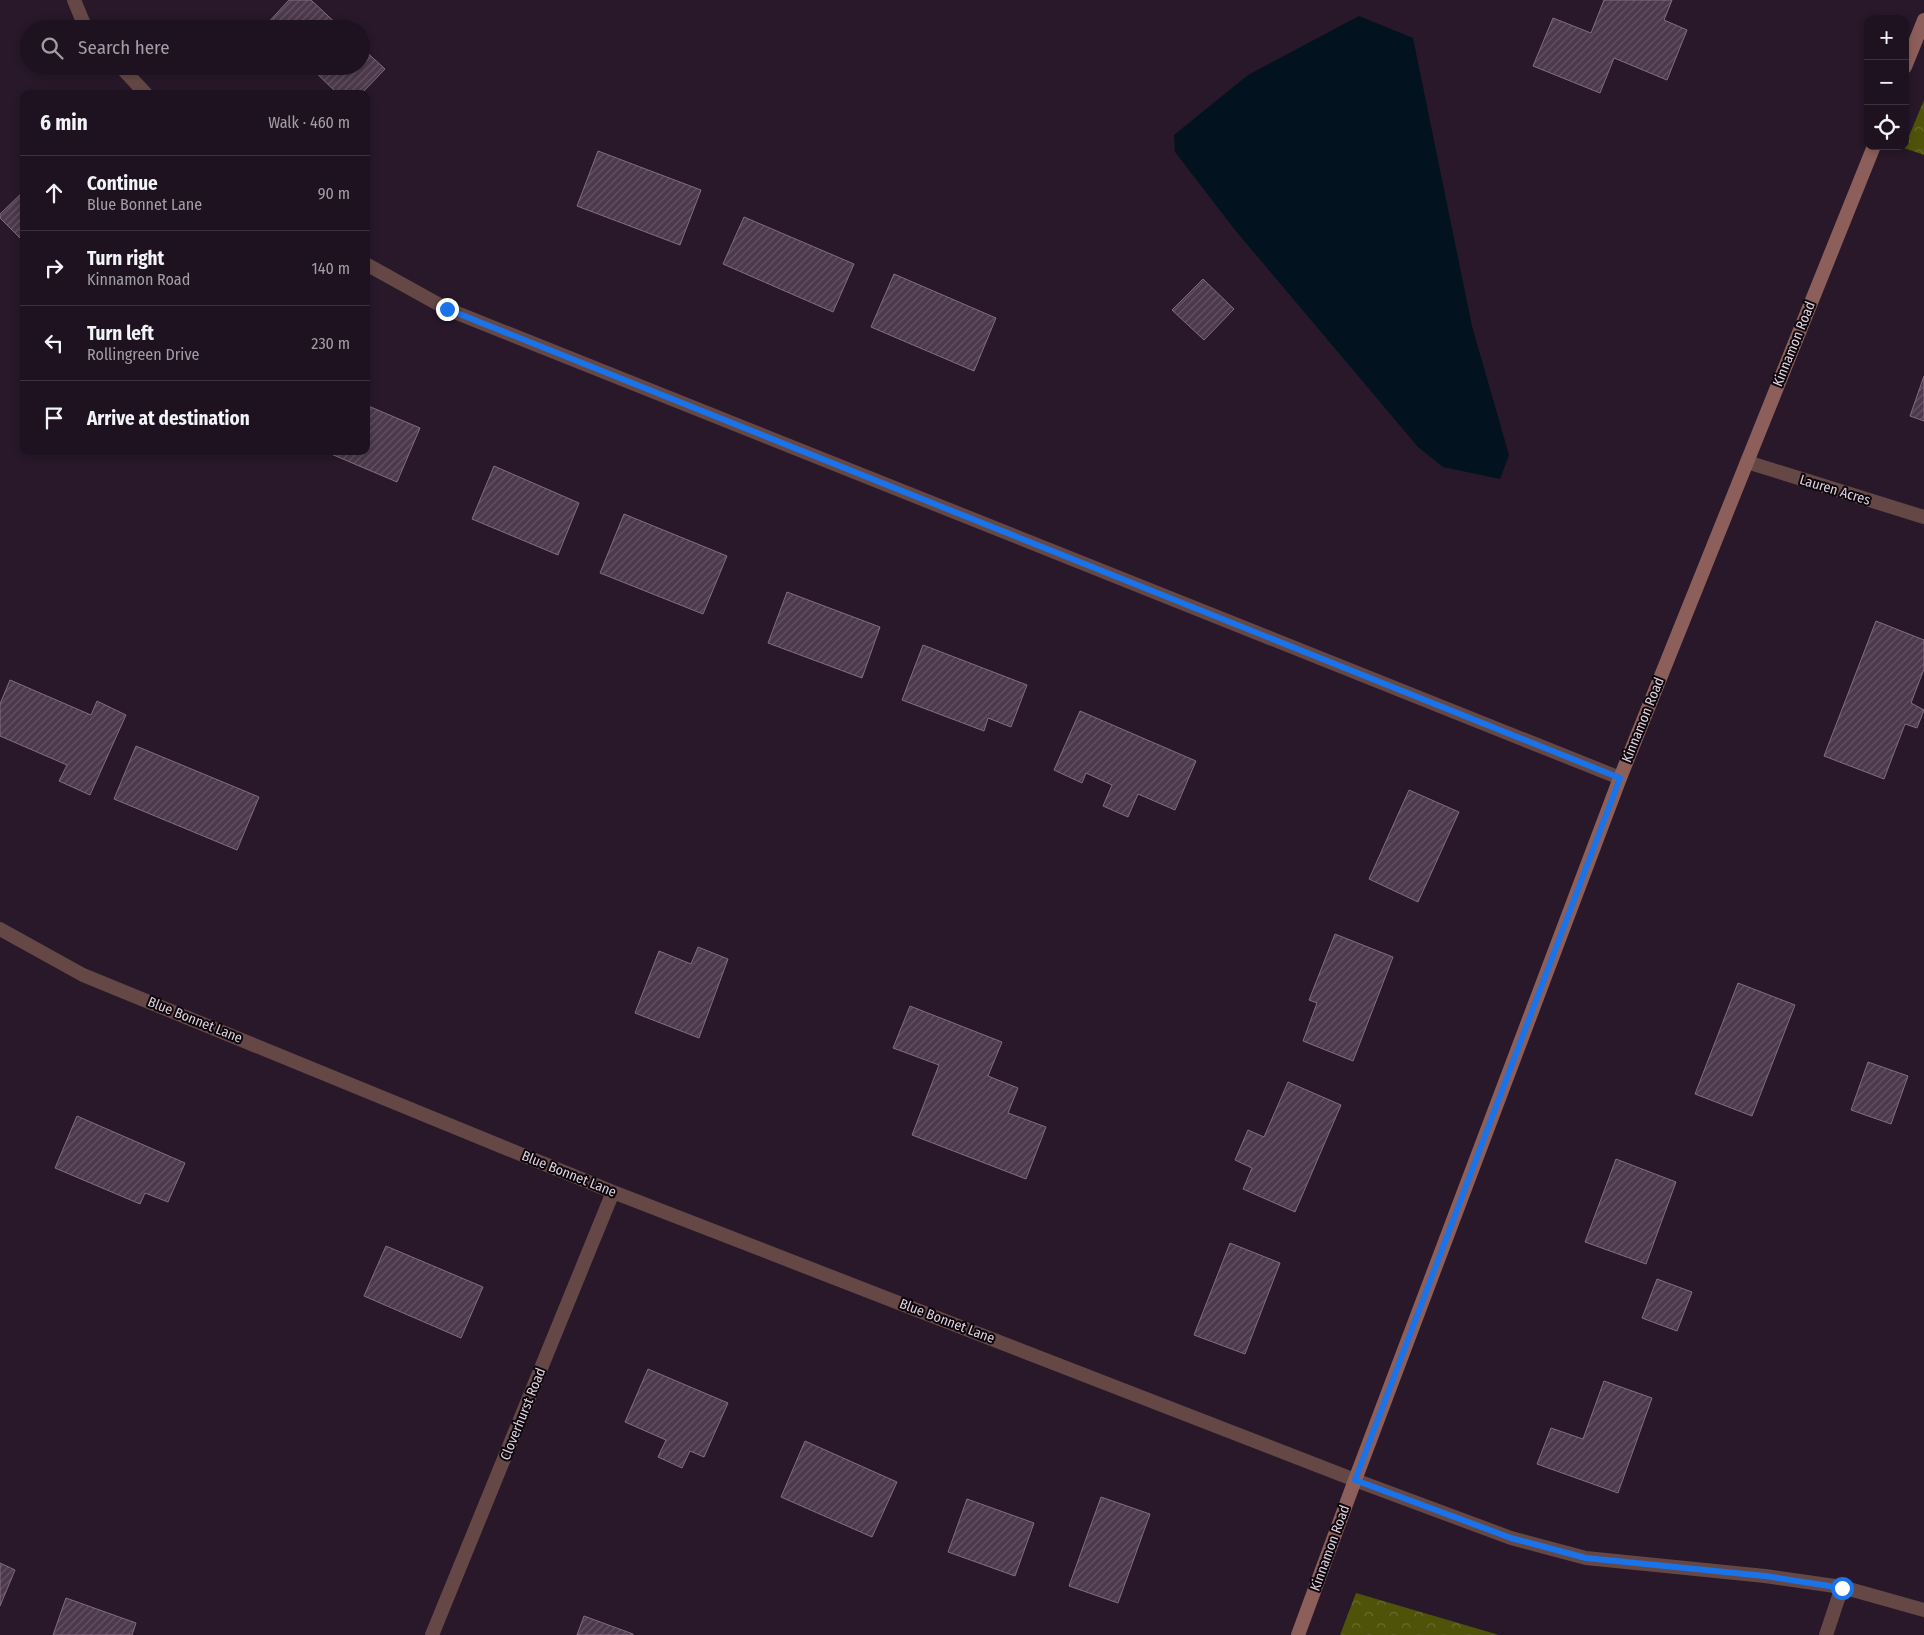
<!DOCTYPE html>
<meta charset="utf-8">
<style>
body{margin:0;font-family:"Fira Sans Condensed",sans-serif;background:#261b29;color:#f1f3f6}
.controls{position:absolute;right:15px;top:15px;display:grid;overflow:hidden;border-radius:10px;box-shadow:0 2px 8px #0003}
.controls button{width:45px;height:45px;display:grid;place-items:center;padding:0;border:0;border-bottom:1px solid #3c323e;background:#1e1220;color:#f1f3f6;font:25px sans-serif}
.stop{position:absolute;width:15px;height:15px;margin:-11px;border:4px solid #1a73e8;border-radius:50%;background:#fff}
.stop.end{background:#1a73e8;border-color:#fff;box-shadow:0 1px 5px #0008}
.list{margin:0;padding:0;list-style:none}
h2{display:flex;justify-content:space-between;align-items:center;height:65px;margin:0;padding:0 20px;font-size:21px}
h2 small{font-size:16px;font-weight:400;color:#a19ea5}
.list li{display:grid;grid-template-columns:32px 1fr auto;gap:15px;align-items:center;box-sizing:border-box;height:75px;padding:0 20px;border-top:1px solid #3c323e}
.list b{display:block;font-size:19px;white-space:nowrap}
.list p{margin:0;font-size:16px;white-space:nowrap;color:#a19ea5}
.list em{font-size:16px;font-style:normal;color:#a19ea5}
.icon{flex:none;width:28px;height:28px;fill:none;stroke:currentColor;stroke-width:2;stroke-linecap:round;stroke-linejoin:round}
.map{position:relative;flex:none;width:1924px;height:1635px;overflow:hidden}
.search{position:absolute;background:#1e1220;box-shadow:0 2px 8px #0003;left:20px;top:20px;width:350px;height:55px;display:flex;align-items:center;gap:12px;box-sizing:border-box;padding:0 18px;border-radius:28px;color:#a19ea5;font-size:19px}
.panel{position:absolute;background:#1e1220;box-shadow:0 2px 8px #0003;left:20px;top:90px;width:350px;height:365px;border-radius:10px}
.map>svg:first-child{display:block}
</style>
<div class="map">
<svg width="1924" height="1635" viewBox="0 0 1924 1635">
<defs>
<pattern id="forest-crowns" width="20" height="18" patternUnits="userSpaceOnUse" patternTransform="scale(1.25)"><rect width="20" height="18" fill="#4f5309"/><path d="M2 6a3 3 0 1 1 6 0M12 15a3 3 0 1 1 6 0" fill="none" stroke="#686b2c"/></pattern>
<pattern id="building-hatch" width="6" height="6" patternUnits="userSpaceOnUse" patternTransform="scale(1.25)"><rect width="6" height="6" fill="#4c394c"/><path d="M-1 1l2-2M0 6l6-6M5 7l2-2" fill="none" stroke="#655565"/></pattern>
</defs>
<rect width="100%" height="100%" fill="#28182a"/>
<path fill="url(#forest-crowns)" d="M1924,100V155L1904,148Z
M1356,1593L1499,1635H1340Z"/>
<path fill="#02131f" d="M1359,16L1413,38L1472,326L1509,455L1500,479L1443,467L1418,447L1235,230L1175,152L1174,135L1248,75Z"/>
<path fill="url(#building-hatch)" stroke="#836d83" d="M289,0H311L342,29H269L265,26Z
M1604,0H1672L1664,20L1687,30L1667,80L1614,58L1600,93L1533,66L1553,18L1591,33Z
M361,47L385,69L361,94H338L309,66H361Z
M598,151L701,190L680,245L577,206Z
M24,191V242L0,218V214Z
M744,217L854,264L833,312L723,264Z
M894,274L996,318L974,371L871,327Z
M1203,279L1234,309L1204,340L1172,310Z
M1924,376V421L1910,416Z
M366,405L420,428L397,482L324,451H366Z
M494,466L579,503L558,555L472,519Z
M624,514L727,556L703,614L600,573Z
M787,592L880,627L862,678L768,643Z
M1876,621L1924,640V669L1911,703L1924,710L1917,728L1905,724L1884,779L1824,756Z
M923,645L1027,685L1011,727L988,718L984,731L902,700Z
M10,680L91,715L97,701L126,715L90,795L59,781L67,765L0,736V704Z
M1080,711L1196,761L1175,810L1138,794L1128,817L1103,806L1112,785L1086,773L1082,783L1054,770Z
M136,746L259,797L237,850L114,799Z
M1409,790L1459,812L1418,902L1369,879Z
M1335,934L1393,957L1353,1061L1303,1041L1317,1003L1309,1000Z
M698,947L728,959L699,1038L635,1013L659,951L691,964Z
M1738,983L1795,1005L1752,1116L1695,1094Z
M910,1006L1002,1042L988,1076L1018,1088L1008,1113L1046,1127L1026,1179L912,1135L939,1065L893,1048Z
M1868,1062L1908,1076L1891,1124L1851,1110Z
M1288,1082L1341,1105L1295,1212L1243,1189L1252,1168L1235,1160L1248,1130L1264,1137Z
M77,1116L185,1163L168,1202L145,1193L140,1204L55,1168Z
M1616,1159L1676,1182L1646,1264L1585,1242Z
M1230,1243L1280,1263L1245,1354L1194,1335Z
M386,1246L483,1287L461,1338L364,1296Z
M1657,1279L1692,1292L1677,1331L1642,1318Z
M648,1369L728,1403L704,1457L690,1451L682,1468L658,1457L666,1440L625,1422Z
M1604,1381L1652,1398L1618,1493L1537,1464L1551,1428L1583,1439Z
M805,1441L897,1482L872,1537L781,1497Z
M1101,1497L1150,1514L1118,1603L1069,1586Z
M967,1499L1034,1523L1015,1576L948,1552Z
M0,1563L15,1570L0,1606Z
M66,1598L136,1623L132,1635H53Z
M584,1616L633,1634V1635H577Z"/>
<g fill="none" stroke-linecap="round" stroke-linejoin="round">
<path stroke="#654845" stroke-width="14" d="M74,0L86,29
M120,66L146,94
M366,264L447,309L1620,778
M1747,462L1924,517
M0,929L83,975L613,1192L1355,1480L1511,1538L1586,1558L1765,1576L1842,1587L1924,1610
M432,1635L613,1192
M1826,1635L1842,1587"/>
<path stroke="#8d5f5a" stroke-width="14" d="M1905,67L1924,20
M1298,1635L1355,1480L1620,778L1874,146"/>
</g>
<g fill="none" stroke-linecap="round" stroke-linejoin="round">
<path stroke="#1a73e8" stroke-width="6" d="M447,309L1620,778L1355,1480L1511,1538L1586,1558L1765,1576L1842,1588"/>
</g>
<g text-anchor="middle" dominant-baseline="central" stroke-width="4" stroke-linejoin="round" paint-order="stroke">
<g font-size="14" fill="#ddd2de" stroke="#0d060d">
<text transform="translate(1794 344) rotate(-68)">Kinnamon Road</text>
<text transform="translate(1835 490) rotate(17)">Lauren Acres</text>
<text transform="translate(1643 720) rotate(-68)">Kinnamon Road</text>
<text transform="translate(195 1020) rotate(22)">Blue Bonnet Lane</text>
<text transform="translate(569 1174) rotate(22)">Blue Bonnet Lane</text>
<text transform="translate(947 1321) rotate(21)">Blue Bonnet Lane</text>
<text transform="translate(523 1414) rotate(-68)">Cloverhurst Road</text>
<text transform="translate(1330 1548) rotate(-70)">Kinnamon Road</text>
</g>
</g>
</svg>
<div class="controls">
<button>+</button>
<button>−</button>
<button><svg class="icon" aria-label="locate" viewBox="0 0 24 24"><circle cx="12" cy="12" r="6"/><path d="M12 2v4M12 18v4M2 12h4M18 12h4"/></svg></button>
</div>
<div class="stop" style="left:1842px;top:1588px"></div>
<div class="stop end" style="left:447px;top:309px"></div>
<div class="search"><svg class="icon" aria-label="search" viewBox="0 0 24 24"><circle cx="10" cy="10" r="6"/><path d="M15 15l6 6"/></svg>Search here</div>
<section class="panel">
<h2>6 min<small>Walk · 460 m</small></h2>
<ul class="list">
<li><svg class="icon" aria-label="ahead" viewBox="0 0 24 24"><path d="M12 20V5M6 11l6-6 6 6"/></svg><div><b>Continue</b><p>Blue Bonnet Lane</p></div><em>90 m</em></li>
<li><svg class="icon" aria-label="right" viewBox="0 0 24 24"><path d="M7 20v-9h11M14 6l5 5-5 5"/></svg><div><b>Turn right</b><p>Kinnamon Road</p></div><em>140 m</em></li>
<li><svg class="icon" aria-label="left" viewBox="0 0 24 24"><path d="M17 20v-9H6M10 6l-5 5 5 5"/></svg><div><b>Turn left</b><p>Rollingreen Drive</p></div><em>230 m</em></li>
<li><svg class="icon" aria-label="arrive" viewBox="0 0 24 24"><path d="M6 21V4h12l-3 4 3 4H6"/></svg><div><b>Arrive at destination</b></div></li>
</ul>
</section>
</div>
